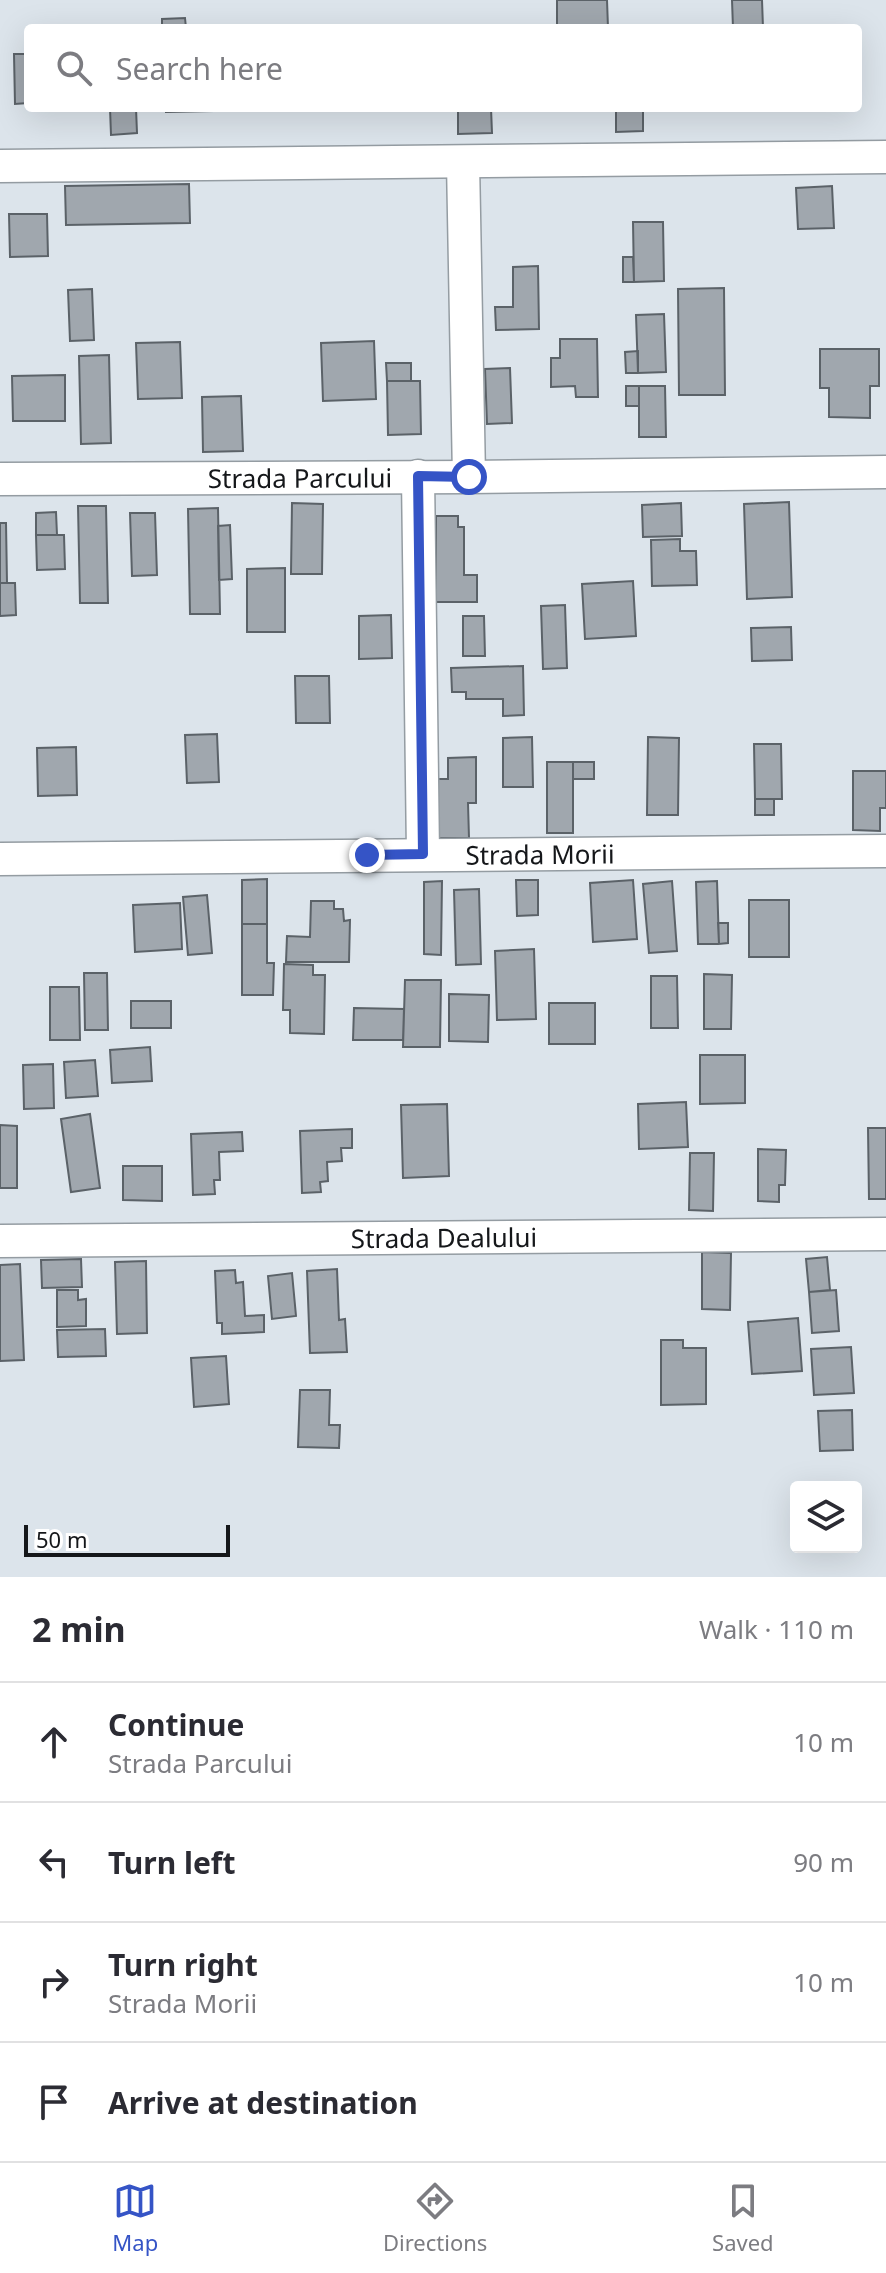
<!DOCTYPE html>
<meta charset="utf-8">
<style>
body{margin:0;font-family:"Noto Sans",sans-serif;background:#f2f2f3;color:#2b2b33}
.controls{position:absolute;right:24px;bottom:24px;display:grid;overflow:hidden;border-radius:8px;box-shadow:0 8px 32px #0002}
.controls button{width:72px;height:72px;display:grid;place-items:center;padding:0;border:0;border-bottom:2px solid #e1e1e2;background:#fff;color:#2b2b33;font:40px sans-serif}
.scale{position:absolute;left:24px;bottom:20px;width:206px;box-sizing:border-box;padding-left:8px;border:4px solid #15171a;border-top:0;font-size:22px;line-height:28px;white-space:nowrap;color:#15171a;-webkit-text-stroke:6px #fff;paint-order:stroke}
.stop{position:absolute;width:24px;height:24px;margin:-18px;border:6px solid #3554c6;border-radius:50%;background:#fff}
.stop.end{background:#3554c6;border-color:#fff;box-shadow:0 2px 8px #0008}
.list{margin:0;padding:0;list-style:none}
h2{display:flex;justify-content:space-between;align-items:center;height:104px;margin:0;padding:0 32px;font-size:34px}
h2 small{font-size:26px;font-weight:400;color:#7c7c81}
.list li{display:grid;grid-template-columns:52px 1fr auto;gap:24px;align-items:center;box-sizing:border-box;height:120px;padding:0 32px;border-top:2px solid #e1e1e2}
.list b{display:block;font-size:30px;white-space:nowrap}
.list p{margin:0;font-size:26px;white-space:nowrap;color:#7c7c81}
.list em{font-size:26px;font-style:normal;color:#7c7c81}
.icon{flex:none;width:44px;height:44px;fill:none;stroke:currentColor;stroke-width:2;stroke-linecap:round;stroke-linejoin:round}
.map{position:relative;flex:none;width:886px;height:1577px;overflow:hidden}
.search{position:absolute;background:#fff;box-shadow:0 8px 32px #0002;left:24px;right:24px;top:24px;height:88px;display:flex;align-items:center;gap:20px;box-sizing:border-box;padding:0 28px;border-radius:8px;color:#7c7c81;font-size:30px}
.sheet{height:584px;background:#fff}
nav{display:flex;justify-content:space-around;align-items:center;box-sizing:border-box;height:112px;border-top:2px solid #e1e1e2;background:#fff;font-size:22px;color:#7c7c81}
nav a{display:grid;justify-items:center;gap:4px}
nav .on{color:#3554c6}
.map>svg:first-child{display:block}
</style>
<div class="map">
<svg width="886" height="1577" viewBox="0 0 886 1577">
<rect width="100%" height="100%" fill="#dce4eb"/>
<path fill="#a0a7ae" stroke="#5b6268" stroke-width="2" d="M557,0H607L608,28H557Z
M732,0H762L763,28H733Z
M185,18L186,28H162V19Z
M14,54H28V103L15,104Z
M110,108H136L137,133L111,135Z
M166,108H213V111L166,112Z
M458,108H491L492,133L458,134Z
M616,108H643V131L616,132Z
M189,184L190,223L66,225L65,186Z
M832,186L834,228L798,229L796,188Z
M9,214H47L48,256L10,257Z
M633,222H663L664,281L634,282Z
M623,257H633L634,282H623Z
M538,266L539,329L496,330L495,307H513V267Z
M724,288L725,395H679L678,289Z
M92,289L94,340L70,341L68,290Z
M664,314L666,372L638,373L636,315Z
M560,339H597L598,397H576L575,386L551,387V358H560Z
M374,341L376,399L323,401L321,343Z
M180,342L182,398L138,399L136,343Z
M820,349H879V386H870V418L829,417V388H820Z
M638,351V373H626L625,352Z
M109,355L111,443L81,444L79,356Z
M386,363H411V381H387Z
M510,368L512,423L487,424L485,369Z
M65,375V421H13L12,376Z
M387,381H420L421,434L388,435Z
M626,386H639V406H626Z
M639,386H665L666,437H639Z
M241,396L243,451L203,452L202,397Z
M789,502L792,597L747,599L744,504Z
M292,503L323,504L322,574H291Z
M681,503L682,536L643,537L642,505Z
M78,506H106L108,603H80Z
M218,508L220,614H190L188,509Z
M56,512L57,535H36V513Z
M130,513H155L157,575L132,576Z
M436,516H458V527H464V575H477V602H436Z
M0,523H6L7,583H0Z
M230,525L232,579L219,580L218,526Z
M36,535H64L65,569L37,570Z
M680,539V551H696L697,585L652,586L651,540Z
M285,568V632H247V569Z
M633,581L636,636L585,639L582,584Z
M0,583H15L16,615L0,616Z
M565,605L567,668L543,669L541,606Z
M391,615L392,658L359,659V616Z
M463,616H484L485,656H463Z
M791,627L792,660L752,661L751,628Z
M523,666L524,715L503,716V699H466V692H452L451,668Z
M295,676H329L330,723H296Z
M217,734L219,782L187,783L185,735Z
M532,737L533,787H503V738Z
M648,737L679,738L678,815H647Z
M754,744H781L782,799H755Z
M76,747L77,795L38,796L37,748Z
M476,757V803H468L469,838H438L437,779H448V758Z
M547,762H573V833H547Z
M573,762H594V779H573Z
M853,771H886V808H880V831L853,830Z
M755,799H774V815H755Z
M267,879V924H242V880Z
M516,880H538V915L517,916Z
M633,880L637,939L593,942L590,883Z
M442,881L441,955L424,954V882Z
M672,881L677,951L649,953L643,884Z
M717,881L719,944H698L696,882Z
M479,889L481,964L456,965L454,890Z
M207,895L212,953L188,955L183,897Z
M749,900H789V957H749Z
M311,901H334V909H343L344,921L350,920L349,962H286L287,936L310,937Z
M180,903L182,949L135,952L133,905Z
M718,923H728V943L719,944Z
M242,924H267V963H274L273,995H242Z
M534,949L536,1019L497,1020L495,951Z
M284,964L313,965V975H325L324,1034L290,1033V1010H283Z
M84,973H107L108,1030H85Z
M704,974L732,975L731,1029H704Z
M651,976H677L678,1028H651Z
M405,980H441L440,1047H403Z
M50,987H79L80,1040H50Z
M449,994L489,995L488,1042L449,1041Z
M131,1001H171V1028H131Z
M549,1003H595V1044H549Z
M354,1008L404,1009L403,1040H353Z
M150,1047L152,1081L112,1083L110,1050Z
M700,1055H745V1103L700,1104Z
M95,1060L98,1096L66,1098L64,1062Z
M53,1064L54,1108L24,1109L23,1065Z
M686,1102L688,1147L639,1149L638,1104Z
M447,1104L449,1176L403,1178L401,1105Z
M90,1114L100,1188L71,1192L61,1119Z
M0,1125L17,1126V1188H0Z
M868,1128H886V1199H869Z
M352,1129V1148H341L342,1161L327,1162L328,1181L320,1182L321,1192L302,1193L300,1131Z
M242,1132L243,1151L219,1152L220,1180H214L215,1194L193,1195L191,1134Z
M758,1149L786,1150L785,1185H779V1202L758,1201Z
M690,1153H714L713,1211L689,1210Z
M123,1166H162V1201L123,1200Z
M702,1252L731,1253L730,1310L702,1309Z
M827,1257L830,1290L809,1292L806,1259Z
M81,1259L82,1287L42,1288L41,1260Z
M146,1261L147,1333L117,1334L115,1262Z
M20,1264L24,1360L0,1361V1265Z
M337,1269L339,1320L345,1319L347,1352L310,1353L307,1271Z
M235,1270L236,1283L243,1282L245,1316L264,1315V1332L222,1334V1323H217L215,1271Z
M292,1273L296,1316L272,1319L268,1276Z
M57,1290H78V1300L86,1299V1326L57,1327Z
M836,1290L839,1331L812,1333L809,1292Z
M798,1318L802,1371L752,1374L748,1322Z
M105,1329L106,1356L58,1357L57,1330Z
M661,1340H683V1348H706V1404L661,1405Z
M851,1347L854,1393L814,1395L811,1349Z
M226,1356L229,1404L194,1407L191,1358Z
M300,1390H330L329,1425H340L339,1448L298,1447Z
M852,1410L853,1450L820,1451L818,1411Z"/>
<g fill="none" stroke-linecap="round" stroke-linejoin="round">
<g stroke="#949ca2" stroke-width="35">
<g id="minor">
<path d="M463,162L469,477"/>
<path d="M0,166L886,157"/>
<path d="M418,476L423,854"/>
<path id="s1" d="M0,479L469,477L886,472"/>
<path id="s2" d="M0,859L886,851"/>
<path id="s3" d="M0,1241L886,1234"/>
</g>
</g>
<use href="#minor" stroke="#fff" stroke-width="32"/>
</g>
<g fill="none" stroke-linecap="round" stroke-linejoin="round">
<path stroke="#3554c6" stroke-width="10" d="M367,855L423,854L418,476L469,477"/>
</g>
<g text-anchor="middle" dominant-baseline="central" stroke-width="6" stroke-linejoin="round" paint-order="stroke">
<g font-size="26" fill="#15171a" stroke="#fff">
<text stroke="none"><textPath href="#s1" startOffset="300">Strada Parcului</textPath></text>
<text stroke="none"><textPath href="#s2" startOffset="540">Strada Morii</textPath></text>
<text stroke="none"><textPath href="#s3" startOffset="444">Strada Dealului</textPath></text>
</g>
</g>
</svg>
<div class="controls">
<button><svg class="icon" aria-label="layers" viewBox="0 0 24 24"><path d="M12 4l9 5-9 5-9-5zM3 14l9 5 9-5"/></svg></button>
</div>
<div class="scale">50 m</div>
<div class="stop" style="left:469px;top:477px"></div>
<div class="stop end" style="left:367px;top:855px"></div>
<div class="search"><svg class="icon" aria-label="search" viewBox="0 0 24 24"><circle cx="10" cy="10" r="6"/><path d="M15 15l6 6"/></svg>Search here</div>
</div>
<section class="sheet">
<h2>2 min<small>Walk · 110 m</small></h2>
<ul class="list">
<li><svg class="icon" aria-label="ahead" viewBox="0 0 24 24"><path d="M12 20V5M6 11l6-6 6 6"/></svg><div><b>Continue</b><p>Strada Parcului</p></div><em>10 m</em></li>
<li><svg class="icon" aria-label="left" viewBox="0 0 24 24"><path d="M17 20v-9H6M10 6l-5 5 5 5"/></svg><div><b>Turn left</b></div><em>90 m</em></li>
<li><svg class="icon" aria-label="right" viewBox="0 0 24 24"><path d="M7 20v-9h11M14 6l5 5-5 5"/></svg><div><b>Turn right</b><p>Strada Morii</p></div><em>10 m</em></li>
<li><svg class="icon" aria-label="arrive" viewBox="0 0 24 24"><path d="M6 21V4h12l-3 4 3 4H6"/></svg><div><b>Arrive at destination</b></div></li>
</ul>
</section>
<nav>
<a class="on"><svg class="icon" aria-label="map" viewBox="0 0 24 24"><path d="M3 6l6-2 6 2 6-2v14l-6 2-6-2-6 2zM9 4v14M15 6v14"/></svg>Map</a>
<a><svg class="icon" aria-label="directions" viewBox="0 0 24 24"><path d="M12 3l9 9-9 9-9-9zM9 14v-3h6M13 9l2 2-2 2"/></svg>Directions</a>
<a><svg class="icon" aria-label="saved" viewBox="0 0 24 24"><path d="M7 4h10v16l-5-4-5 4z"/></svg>Saved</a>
</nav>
